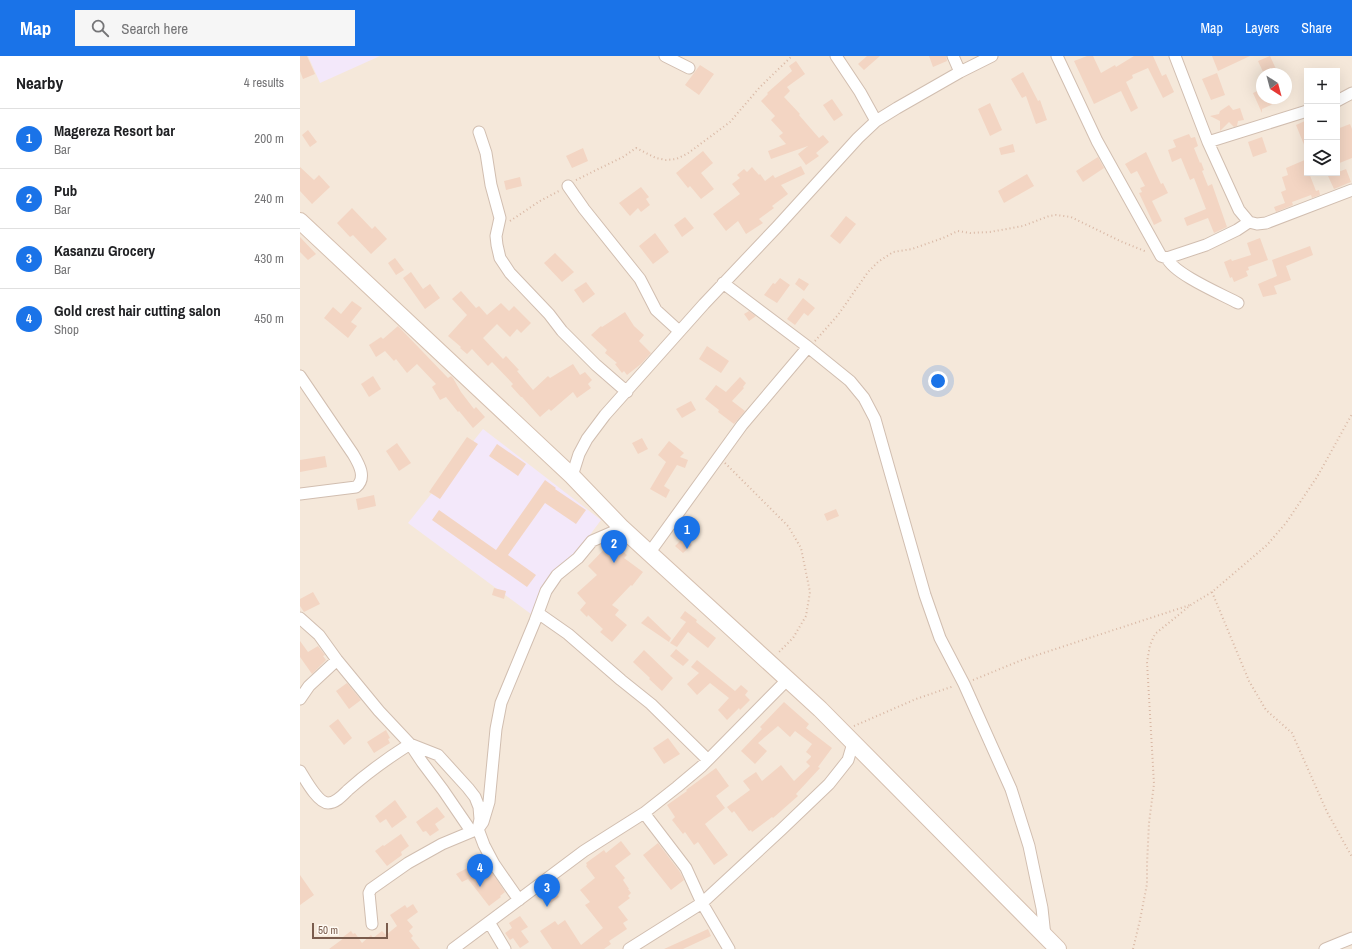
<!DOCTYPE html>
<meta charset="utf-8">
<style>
body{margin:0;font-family:"Archivo Narrow",sans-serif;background:#f6f6f6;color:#202124}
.controls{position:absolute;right:12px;top:12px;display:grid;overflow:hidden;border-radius:0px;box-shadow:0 4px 16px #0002}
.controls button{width:36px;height:36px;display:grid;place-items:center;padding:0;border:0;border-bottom:1px solid #e0e0e0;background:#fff;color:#202124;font:20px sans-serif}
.compass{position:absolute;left:956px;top:12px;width:36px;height:36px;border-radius:50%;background:#fff;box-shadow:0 4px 16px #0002;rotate:144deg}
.scale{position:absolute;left:12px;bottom:10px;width:76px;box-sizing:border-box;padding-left:4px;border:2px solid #7a5c4d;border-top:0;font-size:11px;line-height:14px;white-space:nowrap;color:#7a5c4d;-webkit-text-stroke:3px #fffaf3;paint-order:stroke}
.you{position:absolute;left:638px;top:325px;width:14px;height:14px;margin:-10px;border:3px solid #fff;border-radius:50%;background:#1a73e8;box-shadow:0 0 0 6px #1a73e833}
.badge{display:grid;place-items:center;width:26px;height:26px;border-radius:50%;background:#1a73e8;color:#fff;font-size:13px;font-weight:700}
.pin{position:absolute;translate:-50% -33px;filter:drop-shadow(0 1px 2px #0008)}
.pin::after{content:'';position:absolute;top:21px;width:14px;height:12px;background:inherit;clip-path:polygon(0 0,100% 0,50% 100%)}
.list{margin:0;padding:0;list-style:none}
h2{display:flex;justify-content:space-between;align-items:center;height:52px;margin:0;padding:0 16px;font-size:17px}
h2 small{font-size:13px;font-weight:400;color:#757577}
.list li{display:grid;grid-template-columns:26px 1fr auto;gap:12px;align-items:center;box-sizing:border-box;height:60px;padding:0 16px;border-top:1px solid #e0e0e0}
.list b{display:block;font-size:15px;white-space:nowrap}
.list p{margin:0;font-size:13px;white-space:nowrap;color:#757577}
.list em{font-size:13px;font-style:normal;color:#757577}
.icon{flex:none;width:22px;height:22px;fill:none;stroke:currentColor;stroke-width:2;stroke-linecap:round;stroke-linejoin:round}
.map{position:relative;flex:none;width:1052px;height:893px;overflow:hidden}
header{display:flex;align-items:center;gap:24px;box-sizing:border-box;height:56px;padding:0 20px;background:#1a73e8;color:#fff}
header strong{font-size:19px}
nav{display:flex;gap:22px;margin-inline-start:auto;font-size:14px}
.search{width:280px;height:36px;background:#f6f6f6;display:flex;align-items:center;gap:10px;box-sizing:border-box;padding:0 14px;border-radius:0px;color:#757577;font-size:15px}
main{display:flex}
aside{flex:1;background:#fff}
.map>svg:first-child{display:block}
</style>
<header>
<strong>Map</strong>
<div class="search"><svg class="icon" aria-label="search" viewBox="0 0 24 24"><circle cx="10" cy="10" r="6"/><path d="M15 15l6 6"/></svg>Search here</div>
<nav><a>Map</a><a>Layers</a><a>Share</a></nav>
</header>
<main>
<aside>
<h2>Nearby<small>4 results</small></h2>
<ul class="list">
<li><span class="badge">1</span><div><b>Magereza Resort bar</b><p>Bar</p></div><em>200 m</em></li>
<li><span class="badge">2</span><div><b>Pub</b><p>Bar</p></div><em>240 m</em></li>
<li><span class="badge">3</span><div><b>Kasanzu Grocery</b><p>Bar</p></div><em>430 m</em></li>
<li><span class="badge">4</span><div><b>Gold crest hair cutting salon</b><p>Shop</p></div><em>450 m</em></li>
</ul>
</aside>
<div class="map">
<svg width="1052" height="893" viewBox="0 0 1052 893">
<rect width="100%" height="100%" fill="#fdf6ec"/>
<path fill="#f5e8da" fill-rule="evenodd" d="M0,0H1052V893H0ZM1007,15H1037V117H1007ZM962,18H986V42H962Z"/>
<path fill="#f3e8fa" d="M8,0H80L20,27Z
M183,373L301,464L231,558L108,467Z"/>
<path fill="#f3d5c3" d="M0,0H7L15,18L3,23L0,15Z
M567,0H580L564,14L558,8Z
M629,0H646L647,5L633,11Z
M787,0H793L801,17L815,9L816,11L834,0H853L862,20L866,18L874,36L863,42L848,12L832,19L833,22L826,26L838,52L831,56L821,35L794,48L774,5Z
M912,0H950L918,15Z
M970,0L976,13L964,18L958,5Z
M496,5L505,18L487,31L490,35L484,41L500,58L499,59L519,82L523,79L529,86L516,97L519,100L506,109L498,98L508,90L471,103L468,95L486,88L479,80L483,77L471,64L475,60L461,45L468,38L467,37L492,15L489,10Z
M400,9L414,18L399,39L385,29Z
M723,16L738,45L740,44L747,64L736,68L726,40L722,42L711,23Z
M917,17L925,39L911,44L902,23Z
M962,33V42H986L962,53V57L953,37Z
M532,43L543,59L534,65L523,49Z
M690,47L702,74L690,80L678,53Z
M929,49L933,54L940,52L944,64L938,65L937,70L934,71L929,66L920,75V65L910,60L919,58L920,55Z
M1007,64V96L996,69Z
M1050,68L1052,73V102L1037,108V73Z
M8,74L17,86L10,91L2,79Z
M889,78L891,82L895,81L898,90L894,92L900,107L901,106L904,114L902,115L908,130L912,128L927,171L914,177L908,162L887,170L884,162L906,153L894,122L890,124L881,102L872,106L868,94L876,91L873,84Z
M962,81L967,96L953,101L948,86Z
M713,88L715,96L701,99L699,92Z
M283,92L288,105L272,112L266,100Z
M403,95L413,107L401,117L414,133L401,143L390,130L388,132L376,117Z
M846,96L861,128L863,127L868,137L852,145L862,165L854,169L839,137L842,136L840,132L845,130L837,115L831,118L825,108Z
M798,101L804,112L783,126L776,115Z
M1007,103V117H1009L1016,135L1019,134L1020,139L1012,142L1011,139L992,146L993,149L976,156L974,151L985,147L981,136L986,134L982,121L988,119L986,112Z
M501,110L505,118L481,129L488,138L472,150L474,152L459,163L463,167L446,178L438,165L426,175L413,158L440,138L432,128L440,122L437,119L444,113L447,116L452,111L459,119L460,118L465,125L473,119L475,122Z
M0,111L14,124L19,119L30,131L12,148L0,135Z
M1046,113L1051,126L1034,133L1028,120Z
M727,118L734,130L704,147L698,135Z
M220,121L222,130L206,134L204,125Z
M341,131L349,141L346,143L350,149L341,156L338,152L330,160L319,147Z
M52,152L72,173L75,170L87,183L71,198L53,179L50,181L37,167Z
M546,160L556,168L540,188L530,180Z
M385,161L394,172L382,181L374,169Z
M355,177L369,196L353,208L339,190Z
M0,181L16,198L8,204L0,196Z
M960,182L968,204L948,211L949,214L946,215L948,220L934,226L932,221L930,222L924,206L931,203L932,205L951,199L947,187Z
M1010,190L1013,199L986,210L991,224L974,230L977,238L963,241L958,228L977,220L972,204Z
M255,197L274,216L262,226L244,207Z
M95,202L104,214L96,219L88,207Z
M111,216L123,233L130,228L140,242L125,253L103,222Z
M480,222L490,229L477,247L464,239L473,227L475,228Z
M499,222L509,228L504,235L495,228Z
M286,226L295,238L283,247L274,234Z
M161,235L176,252L179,250L187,259L201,247L209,255L214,250L231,267L221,277L217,273L210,281L197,268L183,282L203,303L206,300L219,314L217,315L233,334L248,320L250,322L273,308L280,319L285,316L292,324L288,328L291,332L277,342L273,336L251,355L249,353L240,361L222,341H221L211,330L213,328L192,306L188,310L172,293L167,298L160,292L161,291L148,280L167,259L152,243Z
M503,242L515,252L508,260L504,257L495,269L487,263Z
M52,245L62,252L51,266L57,270L48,282L24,262L33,251L41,258Z
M449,255L456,260L449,265L444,258Z
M325,256L334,270L344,279L339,285L351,297L341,308L327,319L324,315L322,317L315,308L317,307L305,297L307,294L291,279L301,270L302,271Z
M98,270L148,322L151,320L153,322L161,336L174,353L176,351L185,361L173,372L159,355L158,356L146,341L140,344L132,331L136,328L117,308L107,317L96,303L94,305L85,295L76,301L69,289L81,281L83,283Z
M407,290L429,305L421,317L399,303Z
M73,320L81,333L69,341L61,328Z
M440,321L446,327L443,331L444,332L432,345L445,355L434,368L418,356L419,354L405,343L416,329L426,336Z
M391,345L396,354L382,362L376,353Z
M167,381L178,388L140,443L129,436Z
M342,382L348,393L338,398L332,387Z
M369,385L384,397L380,401L388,404L385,412L377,409L364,430L370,434L366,442L350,433L366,406L358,399Z
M97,387L111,407L99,415L86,395Z
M197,388L226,408L218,420L189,400Z
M25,400L27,411L0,416V404Z
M245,424L256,432L255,433L286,454L276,468L245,447L208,499L236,519L227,531L132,464L139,454L196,494Z
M74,439L76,450L58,454L56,443Z
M536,453L539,460L527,465L524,458Z
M384,481L392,489L383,497L375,490Z
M312,485L327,499L324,502L343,516L332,530L331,529L312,549L319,554L315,559L327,569L312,586L300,576L303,573L288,559L287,561L280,554L286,547L277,537L297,519L288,510Z
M194,532L206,535L204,543L192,539Z
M13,536L20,548L4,556L0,550V543Z
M385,555L397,564L396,566L416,582L408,592L388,576L377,591L370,587L386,566L380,562Z
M348,560L371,582L369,586L341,567Z
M0,585L8,596L18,590L25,599L23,600L26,604L12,618L0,601Z
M376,593L389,604L383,610L370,600Z
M344,594L373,622L362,635L349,623L350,622L333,606Z
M397,604L435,635L441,629L448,635L445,639L450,644L440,654L439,652L427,664L418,654L429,642L410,627L397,639L387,628L399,617L391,611Z
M47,627L61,644L49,653L36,635Z
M484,646L509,668L506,672L532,692L518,711L520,712L496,738L498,740L473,762L472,761L452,776L451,774L449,775L434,755L432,757L427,751L450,734L443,725L456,716L462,725L481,709L494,725L510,710L506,706L511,701V700L506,696L512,688L495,675L490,681L478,670L458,687L467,695L455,708L441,695L462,673L460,671Z
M38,663L52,682L44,689L29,670Z
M86,674L90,682L88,683L90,687L74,697L67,686Z
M368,682L380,698L364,708L353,692Z
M416,712L429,730L416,740L425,752L405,768L428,799L414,809L398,786L394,789L385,776L383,778L372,764L375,761L367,749L387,735L386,734Z
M95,744L107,761L92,772L86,763L80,767L75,760Z
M137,751L145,761L135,768L139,774L130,780L126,775L123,776L116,766Z
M101,778L109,790L101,796L102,799L87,810L75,795L83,789L84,790Z
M321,785L331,798L315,810L325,822L323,824L329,833H328L331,837L328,840L330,842L318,851L328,864L323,867L327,873L309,885L311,888L304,893H252L240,875L255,865L258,869L265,864L281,889L303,872L285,849L290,846L280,834L295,822L286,810L287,809L286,807L304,794L306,797Z
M358,787L380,816L384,824L371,834L343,799Z
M184,803L205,836L200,840L201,841L189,850L168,823L162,826L156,818Z
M0,819L14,839L0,849Z
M253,833L259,841L251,847L245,839Z
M113,848L118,856L107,864L113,871L109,875L113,880L111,882L120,893H29L44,882L43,881L51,875L53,878L55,877L62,887L71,879L73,882L82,875L86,879L97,870L90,859L105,849L107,852Z
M220,860L228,871L221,875L229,886L220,892L213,882L210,884L205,877L212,872L209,867Z
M408,873L411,880L383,893H364Z"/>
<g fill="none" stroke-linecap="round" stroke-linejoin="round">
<g stroke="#d1beb0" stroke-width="13">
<path id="street" d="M365,0L389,12
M536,0L560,36L576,65
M653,0L660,16
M757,0L797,85L861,200L867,202L906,189L937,174L949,166
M875,0L908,86L939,154L949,166L957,168L966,167L1052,134
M1037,45L1052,37
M179,76L186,97L191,129L200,162L196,180L197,189L200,202L210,217L249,258L262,275L296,309L327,336
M908,86L1007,55
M268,130L284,153L340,223L356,254L379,275
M867,202C874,218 921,238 938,247
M423,227L508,291L550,325L564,342L575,363L625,539L640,582L664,628L711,733L729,790L742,852L745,880
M0,320L53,398C59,408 67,422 56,431L0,438
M272,420L279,398L287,383L305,359L404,248L477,171L558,82L576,65L597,52L660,16L692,0
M350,496L442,369L508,291
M238,557L268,578L321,624L351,648L408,704
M0,562L19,579L37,604L79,655L110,688L138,699L168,732L175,741L179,751L180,763L178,773L184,789L194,808L219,844
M0,643L9,630L37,604
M0,715C5,723 18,747 28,747C36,747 43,739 48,734C67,717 88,702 110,688L122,706L143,734L171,775
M344,757L386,812L402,847L429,893
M189,866L205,893
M72,868L69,837L71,833L108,807L142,788L178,773L183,766L189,746L196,673L201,647L235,565L246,535L257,519L278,502L292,485L322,472
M153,893L284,795L344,757L377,731L402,710L487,624
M329,893L402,847L482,773L529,728L548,704L553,687
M1025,893L1052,882"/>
</g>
<g stroke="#d6c0b0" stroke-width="18">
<path id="secondary" d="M0,165L272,420L322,472L520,653L758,893"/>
</g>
<path stroke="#d9b8a5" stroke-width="2" stroke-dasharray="1 3" stroke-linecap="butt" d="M276,124L323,101L336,92L356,102L366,104L376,103L387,98L430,66L460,31L492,0
M210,165L240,145L259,135
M515,285L538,259L568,216L578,206L593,196L612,193L643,182L658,175L670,177L690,176L723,170L749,160L756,159L771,161L820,185L847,196
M425,407L488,470L501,492L510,536L506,560L493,582L477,598
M912,536L949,625L966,654L992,677L1027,756L1052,801
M673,624L722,604L890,549
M554,670L616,643L654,630
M833,893L840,864L847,828V808L849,767L854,728L847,606L850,589L855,578L892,548L912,536L967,489L986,467L1017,421L1052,358"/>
<use href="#street" stroke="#fff" stroke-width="11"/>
<use href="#secondary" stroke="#fff" stroke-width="16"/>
</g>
</svg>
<div class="controls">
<button>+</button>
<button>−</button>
<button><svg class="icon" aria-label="layers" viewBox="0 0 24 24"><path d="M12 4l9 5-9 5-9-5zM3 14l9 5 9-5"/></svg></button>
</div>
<svg class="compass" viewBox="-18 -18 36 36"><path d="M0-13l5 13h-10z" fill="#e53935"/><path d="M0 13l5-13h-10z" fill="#757577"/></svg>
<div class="scale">50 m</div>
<div class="you"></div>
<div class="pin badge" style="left:387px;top:493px">1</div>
<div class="pin badge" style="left:314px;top:507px">2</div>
<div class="pin badge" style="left:247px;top:851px">3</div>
<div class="pin badge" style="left:180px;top:831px">4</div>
</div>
</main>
